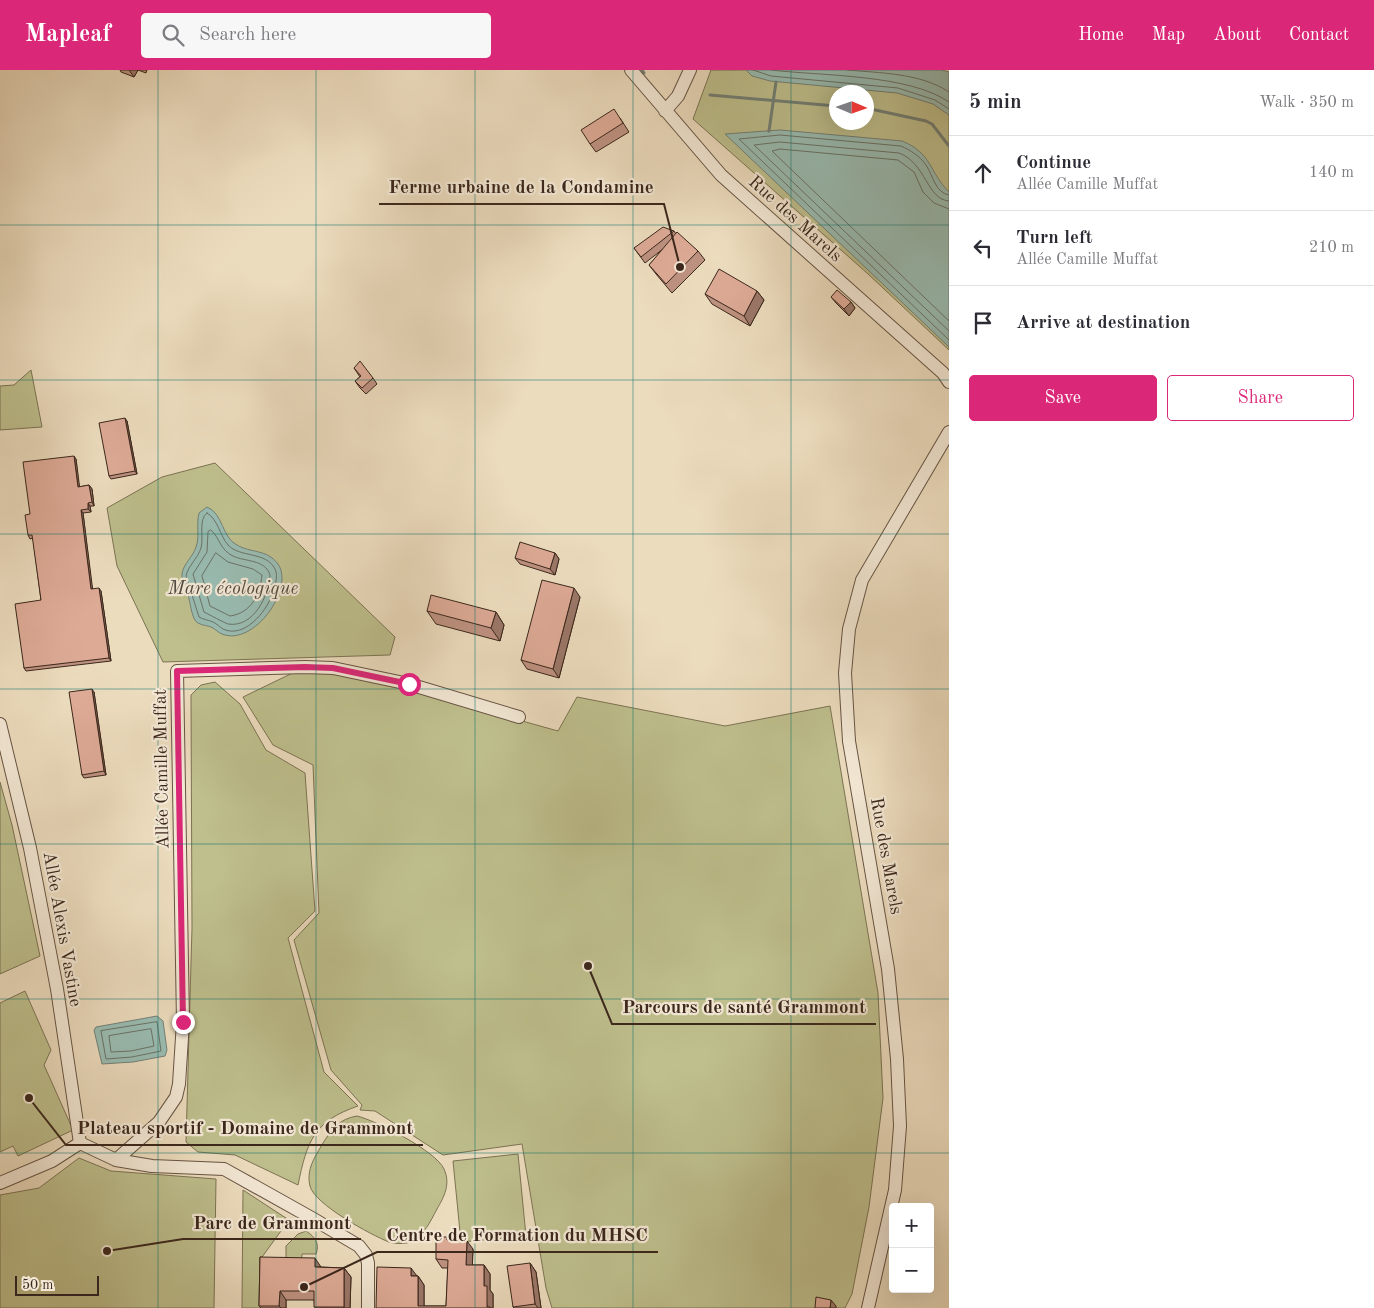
<!DOCTYPE html>
<meta charset="utf-8">
<style>
body{margin:0;font-family:"Old Standard TT",serif;background:#f7f7f7;color:#2b2b33}
.controls{position:absolute;right:15px;bottom:15px;display:grid;overflow:hidden;border-radius:5px;box-shadow:0 5px 20px #0002}
.controls button{width:45px;height:45px;display:grid;place-items:center;padding:0;border:0;border-bottom:1px solid #e1e1e2;background:#fff;color:#2b2b33;font:25px sans-serif}
.compass{position:absolute;left:829px;top:15px;width:45px;height:45px;border-radius:50%;background:#fff;box-shadow:0 5px 20px #0002;rotate:92deg}
.scale{position:absolute;left:15px;bottom:12px;width:84px;box-sizing:border-box;padding-left:5px;border:2px solid #3b271c;border-top:0;font-size:14px;line-height:18px;white-space:nowrap;color:#3b271c;-webkit-text-stroke:4px #f3e8d5;paint-order:stroke}
.stop{position:absolute;width:15px;height:15px;margin:-11px;border:4px solid #db2777;border-radius:50%;background:#fff}
.stop.end{background:#db2777;border-color:#fff;box-shadow:0 1px 5px #0008}
.list{margin:0;padding:0;list-style:none}
h2{display:flex;justify-content:space-between;align-items:center;height:65px;margin:0;padding:0 20px;font-size:21px}
h2 small{font-size:16px;font-weight:400;color:#7c7c81}
.list li{display:grid;grid-template-columns:32px 1fr auto;gap:15px;align-items:center;box-sizing:border-box;height:75px;padding:0 20px;border-top:1px solid #e1e1e2}
.list b{display:block;font-size:19px;white-space:nowrap}
.list p{margin:0;font-size:16px;white-space:nowrap;color:#7c7c81}
.list em{font-size:16px;font-style:normal;color:#7c7c81}
.actions{display:flex;gap:10px;padding:15px 20px}
.actions a{flex:1;padding:11px 0;border:1px solid #db2777;border-radius:5px;text-align:center;font-size:18px;color:#db2777}
.actions .main{background:#db2777;color:#fff}
.icon{flex:none;width:28px;height:28px;fill:none;stroke:currentColor;stroke-width:2;stroke-linecap:round;stroke-linejoin:round}
.map{position:relative;flex:none;width:949px;height:1238px;overflow:hidden}
header{display:flex;align-items:center;gap:30px;box-sizing:border-box;height:70px;padding:0 25px;background:#db2777;color:#fff}
header strong{font-size:24px}
nav{display:flex;gap:28px;margin-inline-start:auto;font-size:18px}
.search{width:350px;height:45px;background:#f7f7f7;display:flex;align-items:center;gap:12px;box-sizing:border-box;padding:0 18px;border-radius:5px;color:#7c7c81;font-size:19px}
main{display:flex}
aside{flex:1;background:#fff}
.map>svg:first-child{display:block}
</style>
<header>
<strong>Mapleaf</strong>
<div class="search"><svg class="icon" aria-label="search" viewBox="0 0 24 24"><circle cx="10" cy="10" r="6"/><path d="M15 15l6 6"/></svg>Search here</div>
<nav><a>Home</a><a>Map</a><a>About</a><a>Contact</a></nav>
</header>
<main>
<div class="map">
<svg width="949" height="1238" viewBox="0 0 949 1238">
<rect width="100%" height="100%" fill="#ecdcbe"/>
<filter id="stains"><feTurbulence type="fractalNoise" baseFrequency=".004" numOctaves="4"/><feColorMatrix values="0 0 0 0 .2 0 0 0 0 .09 0 0 0 0 .02 0 0 0 .5 -.17"/></filter>
<radialGradient id="worn" r=".72"><stop offset=".6" stop-color="#630" stop-opacity="0"/><stop offset="1" stop-color="#630" stop-opacity=".3"/></radialGradient>
<path fill="#bebf8d" stroke="#7c7354" fill-rule="evenodd" d="M711,0H931L949,5V280L867,203L693,49ZM836,22H866V52H836Z
M31,300L42,357L0,360V316L14,315Z
M215,393L395,567L390,585L163,592L117,496L107,438L162,407Z
M305,597L333,598L558,661L577,627L725,656L830,636L878,923L883,1028L869,1137L852,1224L845,1238H552L546,1218L522,1074L443,1085L375,1041L360,1040L362,1035L331,1000L294,870L319,843L313,695L273,675L243,627Z
M215,612L240,634L266,680L305,703L315,841L288,868L324,1002L358,1036C314,1051 307,1071 298,1115L235,1085L198,1082L186,1072L192,858L191,625L201,615Z
M0,712L12,755L40,886L0,904Z
M25,921L51,980L44,995L73,1060L18,1086L13,1076L0,1082V933Z
M357,1046C377,1051 436,1081 444,1099C451,1114 444,1127 437,1139C430,1152 425,1164 411,1172C404,1174 396,1174 389,1172C371,1165 314,1134 310,1116C306,1099 315,1087 323,1073C332,1059 339,1049 357,1046Z
M518,1084L526,1166L461,1172L453,1091Z
M79,1088L111,1101L216,1109L214,1238H0V1125L39,1118Z
M243,1120L289,1150L262,1187L261,1238H242Z
M306,1161C315,1167 320,1173 316,1184H302L301,1194L286,1193V1176L298,1164Z"/>
<path fill="#99bcb2" stroke="#738076" d="M746,0H942L949,2V45L933,34L897,23L770,11L752,6Z
M780,60L902,71C932,83 929,102 949,122V277L725,64Z
M207,437C223,443 222,468 237,475C250,483 267,479 278,494C295,518 254,577 222,564C219,563 216,560 213,558C208,555 203,556 198,553C192,550 191,536 189,529C188,521 181,511 182,504C183,494 193,487 196,477C200,467 196,454 199,443Z
M157,946L163,951L167,980L165,986L133,992L102,994L94,960L96,957Z"/>
<g fill="none" stroke-linecap="round" stroke-linejoin="round">
<path stroke="#6a7267" stroke-width="1" d="M753,0L771,6L898,18L935,30L949,39
M771,0C821,6 909,4 949,32
M847,0C880,3 921,3 949,22
M949,125C935,123 933,105 926,95C920,86 910,80 901,76L780,65L739,69L949,270
M949,131C927,130 926,93 899,83L780,72L754,75L949,261
M949,139L934,133L923,122L914,102L898,90L780,79L772,81L949,251
M207,443C218,449 220,466 228,475C240,488 266,481 275,499C279,507 274,517 272,525C266,542 244,569 223,559C220,557 217,554 213,552C209,550 204,550 199,547L186,506C188,496 198,488 201,478C204,468 198,449 207,443Z
M211,460C220,468 220,480 233,486C245,492 265,489 270,505C269,525 254,558 228,554C225,553 208,544 204,542L193,504L207,482L208,462Z
M216,483L228,492L253,499L262,505C260,525 251,543 230,546L210,536L202,506Z
M157,952L161,981L132,987L106,989L101,961Z
M151,959L154,976L131,981L111,982L109,966Z"/>
<path stroke="#738076" stroke-width="3" d="M642,0L644,3
M710,25L836,36
M866,38L926,51L932,54L949,76
M769,61L776,12"/>
<g stroke="#675444" stroke-width="14">
<path id="minor" d="M631,0L721,105L943,303L949,312
M665,41L678,26L690,0
M0,654L30,778L57,919L80,1073
M80,1073L116,1090L152,1096L224,1099L310,1147L359,1176L366,1185L368,1193V1238
M116,1090L159,1052L176,1027L179,1014L183,952L177,601L305,597L333,598L409,614L519,647
M0,1113L52,1091L80,1073
M868,1238L895,1120L900,1056L897,989L888,899L849,671L845,603L849,559L862,510L949,362"/>
</g>
<use href="#minor" stroke="#f3e8d5" stroke-width="12"/>
</g>
<path fill="#be9281" stroke="#3b271c" d="M120,0H147L146,3L138,0L134,7L121,2Z
M620,48L629,62L596,82L590,74Z
M674,161L676,164L698,181L705,190L672,223L656,204L649,195L663,179L645,193L634,178Z
M757,221L764,230L750,256L712,234L705,224Z
M831,227L851,232L855,238L849,246L836,233Z
M354,298L373,308L377,314L366,324L360,318L355,311L360,307Z
M127,351L137,404L111,409L109,406Z
M76,389L79,417L89,415L92,419L94,436H90L91,442L83,443L92,519L101,521L111,591L26,601L24,598L41,530L33,468L30,469L28,465Z
M555,483L559,489L555,505L520,494L515,488Z
M580,527L559,608L527,599L521,590Z
M427,541L496,542L504,555L500,571L436,554Z
M94,622L106,705L84,708L82,705Z
M447,1167L449,1170L473,1179L472,1195H484L490,1204V1220L493,1224V1238H376L417,1206H418L424,1215V1236H446L448,1198H442L436,1189Z
M260,1187L321,1197L344,1198L351,1207L350,1238H315L314,1230H286V1238H261L259,1236Z
M530,1193L536,1202L541,1238H514L513,1237Z"/>
<path fill="#9b7769" stroke="#3b271c" d="M129,0H138L134,7Z
M757,221L764,230L750,256L744,246Z
M851,232L855,238L849,246L844,239Z
M125,348L127,351L137,404L135,401Z
M74,386L76,389L80,420L78,417Z
M89,415L92,419L94,436L92,432Z
M88,433L90,436L91,442L88,439Z
M81,440L83,443L93,522L91,519Z
M555,483L559,489L555,505L550,499Z
M99,518L101,521L111,591L109,588Z
M574,518L580,527L559,608L553,599Z
M496,542L504,555L500,571L491,558Z
M92,619L94,622L106,705L104,701Z
M467,1171L473,1179L472,1204L466,1195Z
M315,1188L321,1197H315Z
M530,1193L536,1202L541,1238H538L535,1234Z
M484,1195L490,1204V1220L493,1224V1238H488L487,1237L484,1216Z
M344,1198L351,1207L350,1238H344Z
M411,1198L417,1206H411Z
M418,1206L424,1215V1238L418,1236Z
M280,1221L286,1230V1238H281L279,1236Z
M831,1230L836,1236V1238H830Z"/>
<path fill="#ddaa96" stroke="#3b271c" d="M614,39L623,53L590,74L581,60Z
M663,157L674,161L641,187L634,178Z
M677,162L698,181L666,214L649,195Z
M719,199L757,221L744,246L705,224Z
M837,220L851,232L844,239L831,227Z
M360,291L373,308L362,318L355,311L361,306L354,298Z
M125,348L135,401L109,406L99,353Z
M74,386L78,417L89,415L92,432L88,433V439L81,440L91,519L99,518L109,588L24,598L15,534L41,530L32,465H28L25,445L30,444L23,392Z
M520,472L555,483L550,499L515,488Z
M542,510L574,518L553,599L521,590Z
M431,525L496,542L491,558L427,541Z
M92,619L104,701L82,705L69,622Z
M436,1167H447V1170L467,1171L466,1195H484V1216H487V1237H490V1238H376L377,1197L411,1198V1206H418V1236H446L448,1190L436,1189Z
M260,1187L315,1188V1197L344,1198V1237H314V1221H280L279,1236H259Z
M530,1193L535,1234L513,1237L507,1196Z
M816,1227L831,1230L830,1238H815Z"/>
<g fill="none" stroke-linecap="round" stroke-linejoin="round">
<path stroke="#db2777" stroke-width="6" d="M183,952L177,601L305,597L333,598L409,614"/>
</g>
<path fill="none" stroke="#0f766e" stroke-width="1" stroke-opacity="0.55" d="M158,0V1238M316,0V1238M475,0V1238M633,0V1238M791,0V1238M0,155H949M0,310H949M0,464H949M0,619H949M0,774H949M0,929H949M0,1083H949"/>
<g text-anchor="middle" dominant-baseline="central" stroke-width="4.5" stroke-linejoin="round" paint-order="stroke">
<g font-size="18" fill="#3b271c" stroke="#f3e8d5">
<text transform="translate(795 149) rotate(42)">Rue des Marels</text>
<text transform="translate(162 699) rotate(-91)">Allée Camille Muffat</text>
<text transform="translate(886 786) rotate(80)">Rue des Marels</text>
<text transform="translate(62 859) rotate(80)">Allée Alexis Vastine</text>
</g>
<g font-size="19" font-style="italic" fill="#524c42" stroke="#f3e8d5">
<text x="233" y="519">Mare écologique</text>
</g>
</g>
<path fill="none" stroke="#3b271c" stroke-width="2" d="M680 197L664 134H379M588 896L612 954H876M29 1028L66 1075H423M107 1181L183 1169H361M304 1217L377 1182H658"/>
<g fill="#3b271c" stroke="#f3e8d5" stroke-width="2">
<circle cx="680" cy="197" r="5"/>
<circle cx="588" cy="896" r="5"/>
<circle cx="29" cy="1028" r="5"/>
<circle cx="107" cy="1181" r="5"/>
<circle cx="304" cy="1217" r="5"/>
</g>
<g font-size="19" text-anchor="middle" font-weight="bold" fill="#3b271c" stroke="#f3e8d5" stroke-width="4.5" stroke-linejoin="round" paint-order="stroke">
<text x="521" y="123">Ferme urbaine de la Condamine</text>
<text x="744" y="943">Parcours de santé Grammont</text>
<text x="245" y="1064">Plateau sportif - Domaine de Grammont</text>
<text x="272" y="1159">Parc de Grammont</text>
<text x="517" y="1171">Centre de Formation du MHSC</text>
</g>
<rect width="100%" height="100%" filter="url(#stains)"/>
<rect width="100%" height="100%" fill="url(#worn)"/>
</svg>
<div class="controls">
<button>+</button>
<button>−</button>
</div>
<svg class="compass" viewBox="-18 -18 36 36"><path d="M0-13l5 13h-10z" fill="#e53935"/><path d="M0 13l5-13h-10z" fill="#7c7c81"/></svg>
<div class="scale">50 m</div>
<div class="stop" style="left:409px;top:614px"></div>
<div class="stop end" style="left:183px;top:952px"></div>
</div>
<aside>
<h2>5 min<small>Walk · 350 m</small></h2>
<ul class="list">
<li><svg class="icon" aria-label="ahead" viewBox="0 0 24 24"><path d="M12 20V5M6 11l6-6 6 6"/></svg><div><b>Continue</b><p>Allée Camille Muffat</p></div><em>140 m</em></li>
<li><svg class="icon" aria-label="left" viewBox="0 0 24 24"><path d="M17 20v-9H6M10 6l-5 5 5 5"/></svg><div><b>Turn left</b><p>Allée Camille Muffat</p></div><em>210 m</em></li>
<li><svg class="icon" aria-label="arrive" viewBox="0 0 24 24"><path d="M6 21V4h12l-3 4 3 4H6"/></svg><div><b>Arrive at destination</b></div></li>
</ul>
<div class="actions"><a class="main">Save</a><a>Share</a></div>
</aside>
</main>
